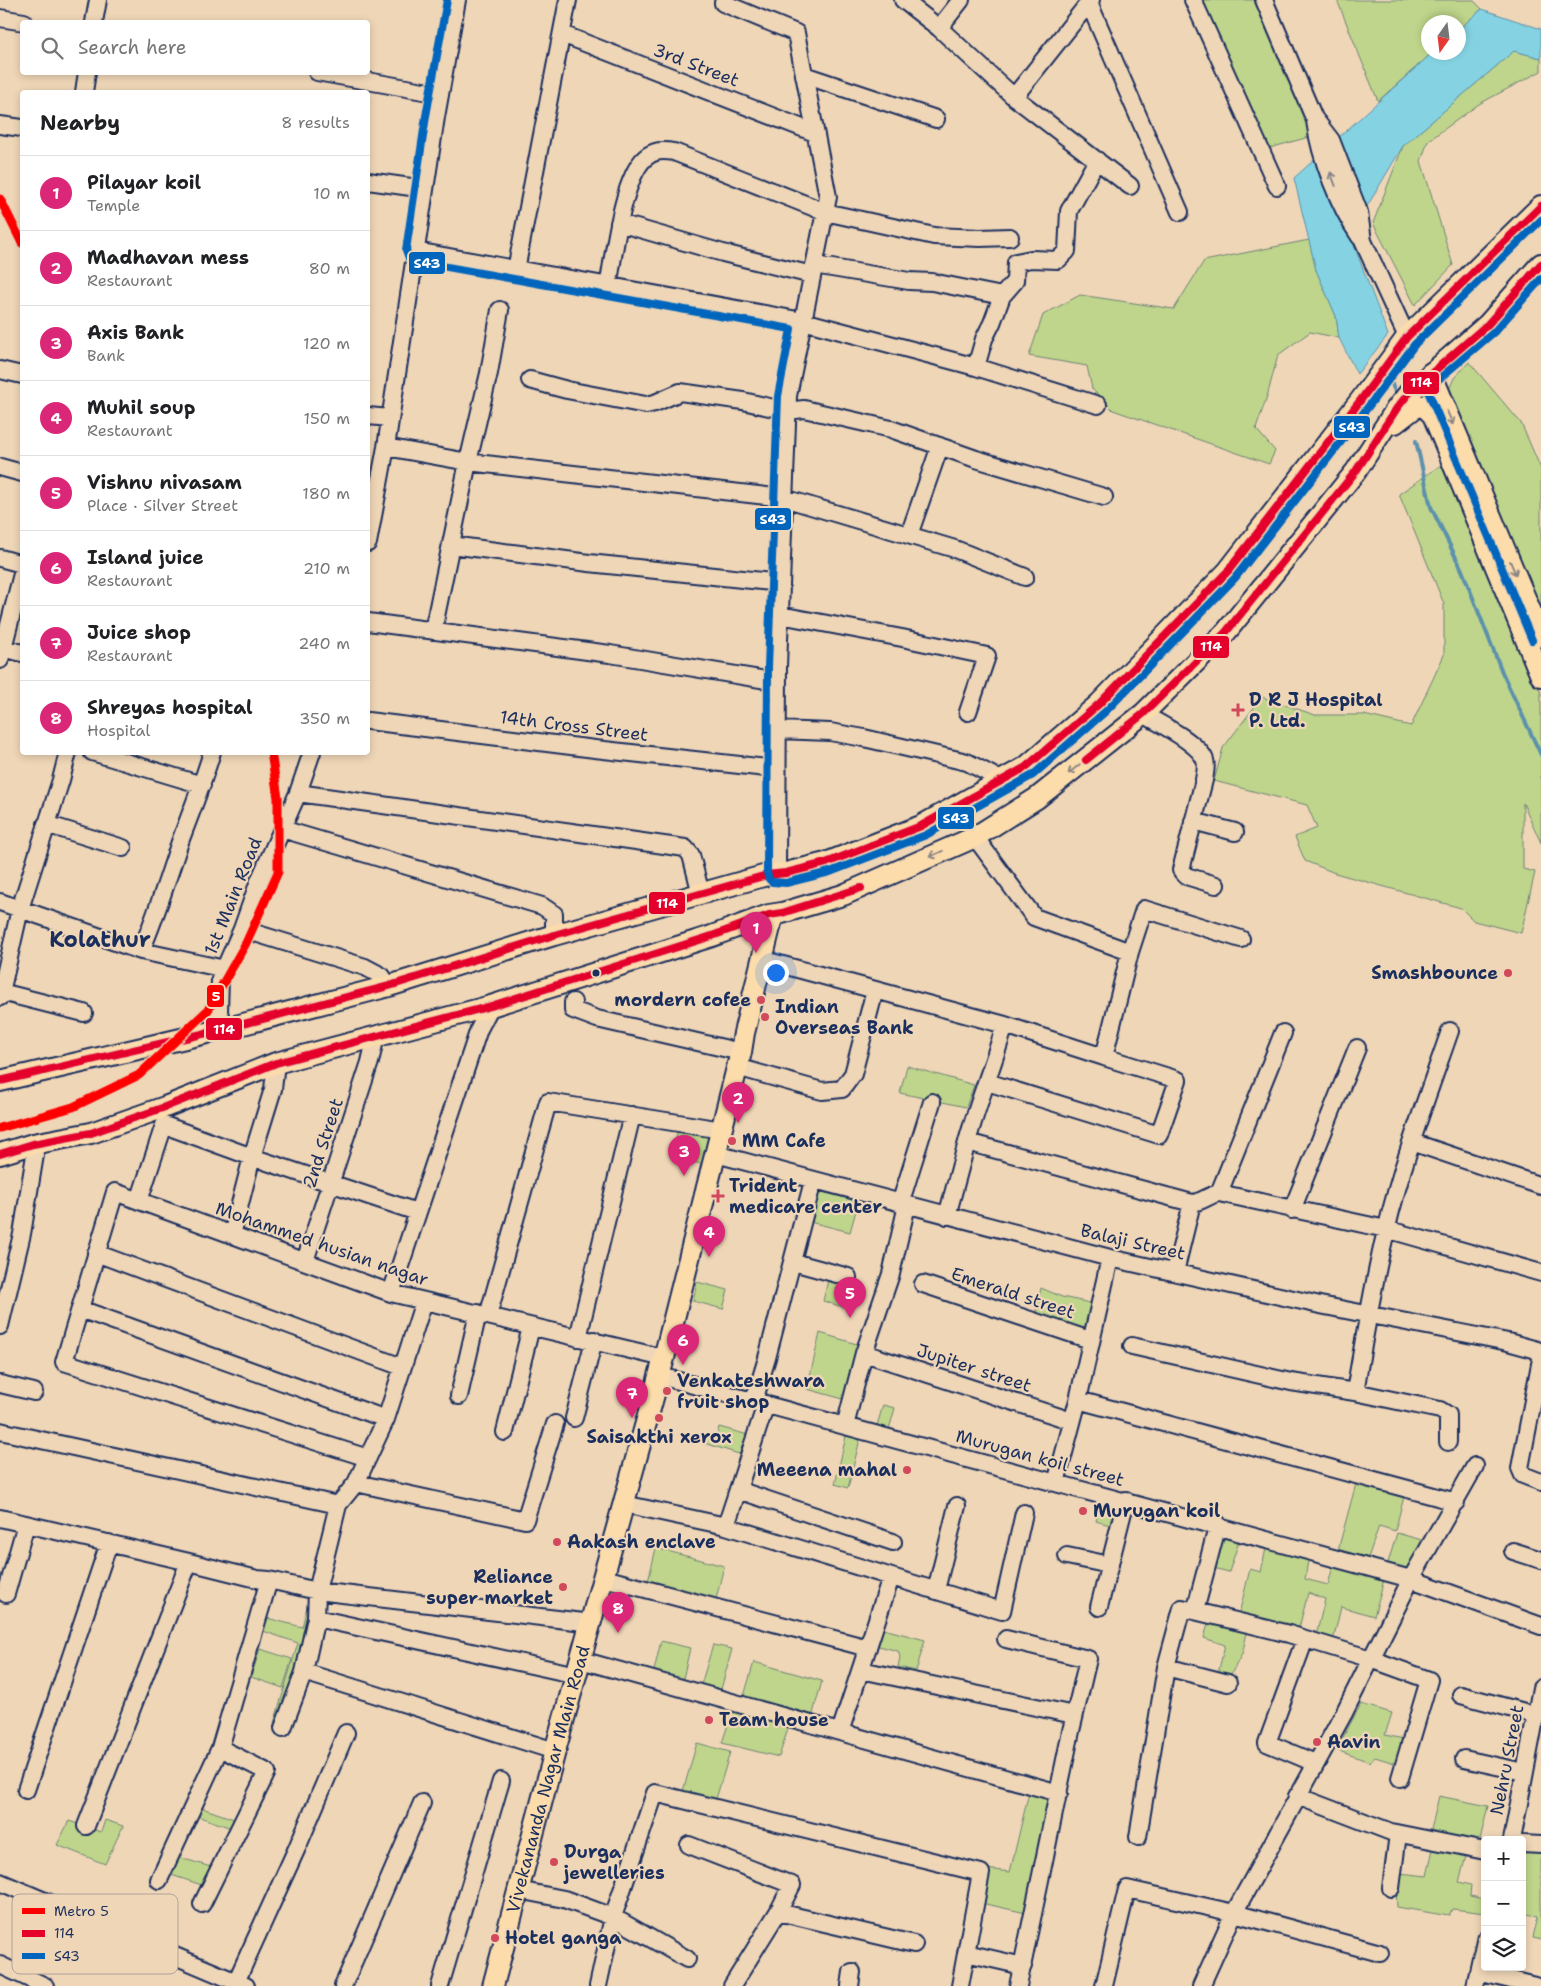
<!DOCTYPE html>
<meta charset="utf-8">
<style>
body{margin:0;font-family:"Shantell Sans",sans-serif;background:#f2f2f2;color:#202124}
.controls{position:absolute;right:15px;bottom:15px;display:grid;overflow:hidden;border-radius:5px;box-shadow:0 2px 8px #0003}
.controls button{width:45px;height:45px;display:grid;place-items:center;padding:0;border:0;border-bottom:1px solid #e0e0e0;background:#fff;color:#202124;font:25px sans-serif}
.compass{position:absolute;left:1421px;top:15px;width:45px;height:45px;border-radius:50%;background:#fff;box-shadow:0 2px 8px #0003;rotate:194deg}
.you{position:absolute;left:775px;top:972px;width:18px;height:18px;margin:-12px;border:4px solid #fff;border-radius:50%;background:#1a73e8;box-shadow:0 0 0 8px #1a73e833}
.badge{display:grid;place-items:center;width:32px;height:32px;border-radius:50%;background:#db2777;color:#fff;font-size:16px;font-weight:700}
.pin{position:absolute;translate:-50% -41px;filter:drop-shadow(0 1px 2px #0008)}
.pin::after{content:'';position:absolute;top:26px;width:18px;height:15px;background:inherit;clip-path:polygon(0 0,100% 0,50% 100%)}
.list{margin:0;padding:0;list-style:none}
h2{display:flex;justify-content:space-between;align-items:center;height:65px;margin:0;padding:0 20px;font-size:21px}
h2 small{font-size:16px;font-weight:400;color:#757577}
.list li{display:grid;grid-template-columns:32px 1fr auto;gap:15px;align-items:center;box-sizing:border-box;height:75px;padding:0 20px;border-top:1px solid #e0e0e0}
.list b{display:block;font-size:19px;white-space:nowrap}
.list p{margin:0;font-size:16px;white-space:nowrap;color:#757577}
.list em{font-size:16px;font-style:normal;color:#757577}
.icon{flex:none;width:28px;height:28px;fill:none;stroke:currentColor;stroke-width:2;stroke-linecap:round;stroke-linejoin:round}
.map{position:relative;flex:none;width:1541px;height:1986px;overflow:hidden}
.search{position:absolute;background:#fff;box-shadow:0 2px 8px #0003;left:20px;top:20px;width:350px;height:55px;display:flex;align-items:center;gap:12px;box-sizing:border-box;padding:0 18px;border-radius:5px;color:#757577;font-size:19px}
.panel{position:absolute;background:#fff;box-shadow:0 2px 8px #0003;left:20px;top:90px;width:350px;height:665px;border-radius:5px}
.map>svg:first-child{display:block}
</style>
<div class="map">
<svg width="1541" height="1986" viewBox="0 0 1541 1986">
<rect width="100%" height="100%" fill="#efd6b7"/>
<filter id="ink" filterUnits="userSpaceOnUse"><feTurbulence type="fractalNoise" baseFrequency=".02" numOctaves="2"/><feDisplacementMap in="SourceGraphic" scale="10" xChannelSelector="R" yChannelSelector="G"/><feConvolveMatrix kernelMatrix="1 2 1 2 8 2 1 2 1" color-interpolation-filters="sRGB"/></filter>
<g filter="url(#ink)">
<path fill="#bfd58b" stroke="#6d8274" d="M1203,0H1255L1306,117L1309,137L1266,149Z
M1337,0H1473L1482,9L1459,29L1458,22H1428V52L1432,53L1378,101Z
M1514,51L1541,58V71L1479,104L1428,141L1421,161L1453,265L1415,305L1373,223L1403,146Z
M1309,240L1316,270L1336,316L1339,338L1310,332L1278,355L1268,393L1256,429L1275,451L1269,464L1113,410L1092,389L1087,366L1029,356L1043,315L1080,295L1174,309L1204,261Z
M1469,362L1521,423L1541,469V614L1446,396L1454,378Z
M1441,465L1541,693V843L1523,803V869L1535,872L1521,933L1474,921L1461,908L1335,873L1305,861L1295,837L1317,828L1307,805L1214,781L1223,748L1262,697L1315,715H1364L1411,726L1444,655V604L1399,494Z
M907,1066L974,1085L966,1107L900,1093Z
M678,1130L710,1135L702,1164L671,1157Z
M817,1191L859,1200L850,1232L810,1222Z
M829,1276L849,1282L843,1307L823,1301Z
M697,1282L728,1290L723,1309L693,1301Z
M1041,1288L1062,1297L1095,1304L1087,1334L1035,1316Z
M820,1333L860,1345L847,1400L807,1389Z
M883,1405L895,1408L888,1433L876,1429Z
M719,1427L752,1436L745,1456L701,1442L703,1435L717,1436Z
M846,1436L860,1439L848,1488L835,1484Z
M1357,1480L1405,1493L1395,1531L1379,1526L1368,1558L1338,1550Z
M1101,1501L1122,1507L1117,1527L1096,1521Z
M1397,1533L1425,1541L1406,1573L1387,1566Z
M1217,1536L1239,1541L1229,1572L1209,1567Z
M656,1548L724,1566L715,1603L647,1586Z
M1266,1548L1308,1560L1305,1579L1328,1585L1333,1566L1384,1580L1374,1616L1341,1607L1333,1641L1316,1636L1325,1599L1308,1593L1298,1632L1238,1618L1250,1569L1261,1572Z
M310,1595L314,1617L281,1726L274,1723L298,1643L263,1631L267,1618L302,1627Z
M1209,1620L1248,1629L1242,1654L1230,1676L1218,1673L1225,1645L1204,1638Z
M880,1628L925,1640L916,1671L898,1667L900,1657L898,1651L875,1645Z
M661,1641L690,1648L682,1683L653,1675Z
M713,1645L732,1649L720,1693L700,1688Z
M260,1649L292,1659L283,1688L251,1677Z
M754,1662L822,1681L811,1721L742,1703Z
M1361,1704L1392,1713L1385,1735L1408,1740L1401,1765L1375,1757L1370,1762L1336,1750Z
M733,1709L789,1725L779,1757L722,1743Z
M697,1743L730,1752L716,1799L683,1791Z
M1029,1792L1051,1799L1026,1913L981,1903L986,1869L1010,1872Z
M1439,1796L1488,1806L1479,1844L1430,1834Z
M202,1808L237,1820L234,1829L197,1816Z
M105,1820L123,1826L105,1864L57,1845L69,1821L101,1832Z
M1433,1849L1466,1856L1459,1882L1471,1885L1470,1896L1485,1899V1913L1453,1909L1449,1916L1397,1907L1396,1888L1399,1873L1427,1876Z
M1522,1850L1541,1851V1940L1532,1938L1537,1917L1522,1912Z
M178,1857L214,1868L205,1886L171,1875Z"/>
<path fill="#85d3e2" stroke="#5b91ad" d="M1482,9L1541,29V58L1514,51L1403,146L1350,235L1388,335L1357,374L1339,338L1336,316L1316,270L1294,178L1432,53L1458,52L1459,29Z"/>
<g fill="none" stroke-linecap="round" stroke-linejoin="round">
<path stroke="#5b91ad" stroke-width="4" d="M1391,382L1397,396
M1416,441L1431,507L1462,570L1502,672L1541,755"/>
<g stroke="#1b2f5e" stroke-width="20">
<path id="minor" d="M724,0L723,3L796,33L828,197L788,396L778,667L777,873
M903,0L939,28L1014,97L1091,0
M1193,0L1277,186
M1264,0L1314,118L1331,140L1359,212L1363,241L1407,337
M1089,3L1180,212
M0,18L24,22
M94,22L98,0
M939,28L961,0
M562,34L815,133
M317,72L440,94
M804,75L936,119
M84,92L87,72
M1014,97L1130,186
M1315,121C1320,158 1339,206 1360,237
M0,125L22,128
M368,181L425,189
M619,223L723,253L812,275
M416,251L803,321L976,367L1098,405
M814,265L909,281L932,282L1002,296
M516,270L568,0
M608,287C614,255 622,179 645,158C654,150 663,150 674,152L825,212L934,236L980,238L1010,237
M976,367L984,339L992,323L1002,296L1015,281L1016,262L1031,259L1058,260L1067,251L1069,211L1097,160
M0,370L22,375
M530,380L567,390L646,405L655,403L680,392L743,401L787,411L804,409L891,429L976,459L1104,497
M368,416L390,418
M386,447L468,462L489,373L500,310
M0,467L22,473
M909,535L940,446
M368,543L386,447L436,117L457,0
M451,545L589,563L781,583
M0,558L22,564
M780,615L902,638L987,656L968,712
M368,622L610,654L778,682
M433,631L468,462L784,498L955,549L1025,577
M0,647L22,653
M0,660L22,574
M1143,714C1159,723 1199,743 1205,760C1207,767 1205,773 1204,780L1181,870L1186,876L1216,885
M368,721L595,749L776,769
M777,730L830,732L864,738L967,762L1003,781
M92,752L202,785
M298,793L685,848L691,855L701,894
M1193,821L1235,832
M46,824L123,848
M282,829L542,906L554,914V935
M975,837L1034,917L1130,952
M0,902L141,951L225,969
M242,929L365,967L382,976L389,986
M141,951C157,914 168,877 181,839C192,810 203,782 212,752
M768,961L1005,1025L1104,1057L1130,952L1144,909L1241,939
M1,992L84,1013
M0,997L20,909L61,780L68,752
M573,1002V1010L597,1019L741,1052
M224,1029L219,1012L220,979L242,929L259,881L298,793L312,752
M737,1067L822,1091L842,1089L853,1074L875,990
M987,1082L1159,1135L1178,1080L1104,1057
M967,1142C978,1103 993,1065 1005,1025
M1412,1142L1541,1186
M716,1154L1110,1258L1320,1305L1508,1342L1537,1350L1541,1356
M1219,1193L1283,1033
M139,1201L164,1125L252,1157L417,1212
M900,1204L932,1102
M1292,1210L1357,1048
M947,1216L967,1142L1192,1203C1203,1202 1208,1195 1219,1193L1386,1229L1541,1273
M232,1235L252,1157L273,1089L276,1063
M96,1253L402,1367
M305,1261L370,1062L376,1036
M793,1262L848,1277
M1175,1272L1192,1203
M923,1284L1090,1340
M391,1293L479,1029L491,1006
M80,1309L386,1419
M488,1316L548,1102L722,1130
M0,1326L22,1234L35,1155L33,1144
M578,1338L632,1115
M1132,1346L1291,1382L1355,1392L1440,1410L1448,1415V1442
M864,1353L1072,1421
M1541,1359L1520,1468L1523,1475L1541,1482
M660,1376L1411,1579L1475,1466
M0,1384L34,1392
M1355,1392C1364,1338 1373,1284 1386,1231C1402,1163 1427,1097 1450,1031
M459,1396L478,1313
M1078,1400L1456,1502
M754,1401L767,1358L813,1181
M574,1418L594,1340
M845,1426L864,1353L891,1274L907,1205
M0,1431L338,1505
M505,1432L531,1327
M368,1458L64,1362L115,1192L391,1293L664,1358
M356,1483L525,1520L555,1424
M1056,1483L1078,1400L1110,1258
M738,1490L893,1542
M624,1504L726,1526L1002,1611L1024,1513
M0,1518L189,1562L257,1579L269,1580L317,1591L592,1623
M726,1526L766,1404
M1513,1551L1541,1560
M1067,1556L1110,1565
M604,1578L868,1648
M936,1590L957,1506
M6,1594L26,1524
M1099,1607L1126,1500
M1195,1611L1218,1524
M316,1618L577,1675
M1006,1639L1088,1659L1071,1731L1018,1986
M1305,1639L1267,1743L1315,1763
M581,1660L1059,1793
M1166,1667L1228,1683
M861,1670L1074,1715
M304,1672L555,1751
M1461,1695L1536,1715
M283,1728L304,1672L316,1618L317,1591L338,1505L356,1483L386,1419L424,1301
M840,1732L891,1577
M1464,1759L1524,1772
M26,1790L109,1543
M1297,1796L1391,1832L1485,1851
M86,1826L189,1562
M1138,1837L1166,1667L1182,1608L1289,1634L1371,1659L1429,1680L1400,1778
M1512,1840L1541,1688
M1522,1844L1541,1845
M689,1845L792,1885L778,1912L732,1986
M159,1880L220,1748
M0,1882L246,1986
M1391,1888L1398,1834
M518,1890L564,1899L613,1917L655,1793L981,1873L960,1986
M202,1904L267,1772L220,1748L269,1580
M778,1912L914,1944
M966,1953L1023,1966
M0,1965L45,1986
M1478,1972L1536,1986
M236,1982L297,1848L346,1733
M343,1986L422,1803
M440,1986L501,1781
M598,1986L613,1917L687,1959
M850,1986L852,1972
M1104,1986L1127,1889L1234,1913L1380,1953
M1201,1986L1234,1913L1344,1713L1411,1579L1541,1626
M1475,1986L1485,1940"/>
</g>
<g stroke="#1b2f5e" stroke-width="24">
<g id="major">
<path d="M1431,373L1541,636"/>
<path d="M1395,423L1417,406H1424L1433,415L1541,676"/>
<path d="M0,1081L224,1029L389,986L554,935L767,875L786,873L826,863L921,826L1026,767L1099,704L1228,571L1360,401L1407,337L1541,206"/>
<path d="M0,1154L33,1144L91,1133L165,1107L276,1063L491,1006L712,936L769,915L782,913L843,895L975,837L1037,798L1143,714L1226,632L1356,471L1397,408L1409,393L1488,324L1541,264"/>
<path id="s1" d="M493,1986L555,1751L664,1358L741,1052L744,1033L773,915"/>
</g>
</g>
<use href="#minor" stroke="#efd6b7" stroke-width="16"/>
<use href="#major" stroke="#fddcac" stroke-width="20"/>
<g stroke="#efd6b7" stroke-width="11">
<path id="bus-1" d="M1086,760L1143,714L1226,632L1356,471L1397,408L1409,393L1488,324L1541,264
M0,1081L224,1029L389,986L554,935L767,875L786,873L826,863L921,826L1026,767L1099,704L1228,571L1360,401L1407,337L1541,206
M0,1154L33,1144L91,1133L165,1107L276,1063L491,1006L712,936L769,915L782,913L861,888"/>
</g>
<g stroke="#efd6b7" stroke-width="11">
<path id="bus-2" d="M447,0L426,116L406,250L409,258L414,261L791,329L778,396L768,667L767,873L769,879L772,882L786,883L830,872L926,835L1033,775L1106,711L1235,578L1368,407L1415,344L1541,220
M1422,377L1532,640
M1426,390L1494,332L1541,279"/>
</g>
<use href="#bus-1" stroke="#e4002b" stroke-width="8"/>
<use href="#bus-2" stroke="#0065bd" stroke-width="8"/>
<g stroke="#efd6b7" stroke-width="12">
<path id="metro-1" d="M0,199L22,243
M0,1128L73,1107L139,1075L208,1010L246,943L278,872V798L271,752"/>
</g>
<use href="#metro-1" stroke="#f00" stroke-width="9"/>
</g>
<defs><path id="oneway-shaft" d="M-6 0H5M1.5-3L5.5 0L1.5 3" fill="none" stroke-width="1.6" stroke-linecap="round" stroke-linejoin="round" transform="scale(1.25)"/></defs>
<use stroke="#85828a" href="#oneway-shaft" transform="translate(1333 179) rotate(-111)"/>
<g stroke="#8c8685">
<use href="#oneway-shaft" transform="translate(1450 418) rotate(67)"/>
<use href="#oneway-shaft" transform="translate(1513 568) rotate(67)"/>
<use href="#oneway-shaft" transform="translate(1074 769) rotate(141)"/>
<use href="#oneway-shaft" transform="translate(936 854) rotate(156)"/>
</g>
</g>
<g fill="#d1495b" stroke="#efd6b7" stroke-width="2">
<path d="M1235.5 702.5h5v5h5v5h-5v5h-5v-5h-5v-5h5z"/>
<circle cx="1508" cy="973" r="5"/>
<circle cx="761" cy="1000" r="5"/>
<circle cx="765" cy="1017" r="5"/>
<circle cx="732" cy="1141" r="5"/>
<path d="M715.5 1188.5h5v5h5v5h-5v5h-5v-5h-5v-5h5z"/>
<circle cx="667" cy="1391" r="5"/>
<circle cx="659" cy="1418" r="5"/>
<circle cx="907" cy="1470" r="5"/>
<circle cx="1083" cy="1511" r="5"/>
<circle cx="557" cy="1542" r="5"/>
<circle cx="563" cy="1587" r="5"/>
<circle cx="709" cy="1720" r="5"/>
<circle cx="1317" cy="1742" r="5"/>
<circle cx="554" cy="1862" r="5"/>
<circle cx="495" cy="1938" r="5"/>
</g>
<circle fill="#1b2f5e" stroke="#efd6b7" stroke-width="2" cx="596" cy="973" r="4.5"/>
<g text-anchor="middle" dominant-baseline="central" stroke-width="4.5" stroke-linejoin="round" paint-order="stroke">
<g font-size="18" fill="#1b2f5e" stroke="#efd6b7">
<text transform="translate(696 65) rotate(21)">3rd Street</text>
<text transform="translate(574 726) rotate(7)">14th Cross Street</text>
<text transform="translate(233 896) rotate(-68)">1st Main Road</text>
<text transform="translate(323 1143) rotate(-72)">2nd Street</text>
<text transform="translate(1133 1242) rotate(13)">Balaji Street</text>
<text transform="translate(322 1244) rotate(19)">Mohammed husian nagar</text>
<text transform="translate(1013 1293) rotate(18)">Emerald street</text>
<text transform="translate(974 1368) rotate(18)">Jupiter street</text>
<text transform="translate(1040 1458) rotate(15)">Murugan koil street</text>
<text transform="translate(1507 1760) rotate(-79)">Nehru Street</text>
<text stroke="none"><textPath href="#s1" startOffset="214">Vivekananda Nagar Main Road</textPath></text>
</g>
<g font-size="18" font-weight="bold" fill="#1b2f5e" stroke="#efd6b7" text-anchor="start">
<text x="1249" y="700">D R J Hospital<tspan x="1249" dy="21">P. Ltd.</tspan></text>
<text x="1498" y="973" text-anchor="end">Smashbounce</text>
<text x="751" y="1000" text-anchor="end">mordern cofee</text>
<text x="775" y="1007">Indian<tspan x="775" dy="21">Overseas Bank</tspan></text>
<text x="742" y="1141">MM Cafe</text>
<text x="729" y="1186">Trident<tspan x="729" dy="21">medicare center</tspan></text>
<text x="677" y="1381">Venkateshwara<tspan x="677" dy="21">fruit shop</tspan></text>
<text x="659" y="1437" text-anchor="middle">Saisakthi xerox</text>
<text x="897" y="1470" text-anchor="end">Meeena mahal</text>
<text x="1093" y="1511">Murugan koil</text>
<text x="567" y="1542">Aakash enclave</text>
<text x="553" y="1577" text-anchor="end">Reliance<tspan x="553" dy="21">super market</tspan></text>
<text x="719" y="1720">Team house</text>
<text x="1327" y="1742">Aavin</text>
<text x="564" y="1852">Durga<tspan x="564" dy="21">jewelleries</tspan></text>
<text x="505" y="1938">Hotel ganga</text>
</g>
<g font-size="22" font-weight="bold" fill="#1b2f5e" stroke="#efd6b7">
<text x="100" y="939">Kolathur</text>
</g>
</g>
<rect x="12" y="1894" width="166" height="80" rx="8" fill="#efd6b7" stroke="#afa49c" stroke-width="1"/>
<rect x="22" y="1908" width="23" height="6" fill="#f00"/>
<rect x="22" y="1930" width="23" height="7" fill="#e4002b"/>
<rect x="22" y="1953" width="23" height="6" fill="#0065bd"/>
<g font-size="14" fill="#1b2f5e">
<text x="54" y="1916">Metro 5</text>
<text x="54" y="1938">114</text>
<text x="54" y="1961">S43</text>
</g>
<g stroke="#efd6b7" stroke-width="2">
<rect x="408" y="251" width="38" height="24" rx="5" fill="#0065bd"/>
<rect x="1402" y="371" width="38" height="24" rx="5" fill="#e4002b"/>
<rect x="1333" y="415" width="38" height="24" rx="5" fill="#0065bd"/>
<rect x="754" y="507" width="38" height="24" rx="5" fill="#0065bd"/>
<rect x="1192" y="635" width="38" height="24" rx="5" fill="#e4002b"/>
<rect x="937" y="806" width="38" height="24" rx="5" fill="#0065bd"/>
<rect x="648" y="891" width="38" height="24" rx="5" fill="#e4002b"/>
<rect x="206" y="984" width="19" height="24" rx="5" fill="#f00"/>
<rect x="205" y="1017" width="38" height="24" rx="5" fill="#e4002b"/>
</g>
<g font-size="14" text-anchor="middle" font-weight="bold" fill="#fff">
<text x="427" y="268">S43</text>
<text x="1421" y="387">114</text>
<text x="1352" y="432">S43</text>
<text x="773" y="524">S43</text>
<text x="1211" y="651">114</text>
<text x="956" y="823">S43</text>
<text x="667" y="908">114</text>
<text x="216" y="1001">5</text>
<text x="224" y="1034">114</text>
</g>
</svg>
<div class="controls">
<button>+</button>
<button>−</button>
<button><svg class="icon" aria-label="layers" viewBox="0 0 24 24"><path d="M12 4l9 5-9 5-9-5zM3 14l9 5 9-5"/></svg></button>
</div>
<svg class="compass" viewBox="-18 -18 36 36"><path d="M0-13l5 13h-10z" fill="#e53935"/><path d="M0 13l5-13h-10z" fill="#757577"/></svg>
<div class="you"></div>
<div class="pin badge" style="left:756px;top:953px">1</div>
<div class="pin badge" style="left:738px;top:1123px">2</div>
<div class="pin badge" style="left:684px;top:1176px">3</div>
<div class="pin badge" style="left:709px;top:1257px">4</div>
<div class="pin badge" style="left:850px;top:1318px">5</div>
<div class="pin badge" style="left:683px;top:1365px">6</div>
<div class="pin badge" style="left:632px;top:1418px">7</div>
<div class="pin badge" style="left:618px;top:1633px">8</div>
<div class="search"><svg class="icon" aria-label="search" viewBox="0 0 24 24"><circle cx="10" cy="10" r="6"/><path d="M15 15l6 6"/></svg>Search here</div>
<section class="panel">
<h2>Nearby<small>8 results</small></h2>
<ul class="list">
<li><span class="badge">1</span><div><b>Pilayar koil</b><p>Temple</p></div><em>10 m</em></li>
<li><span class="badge">2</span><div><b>Madhavan mess</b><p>Restaurant</p></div><em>80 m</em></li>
<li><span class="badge">3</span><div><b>Axis Bank</b><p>Bank</p></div><em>120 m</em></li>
<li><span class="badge">4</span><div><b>Muhil soup</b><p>Restaurant</p></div><em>150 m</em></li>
<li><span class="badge">5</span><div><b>Vishnu nivasam</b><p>Place · Silver Street</p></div><em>180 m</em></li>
<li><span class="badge">6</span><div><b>Island juice</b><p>Restaurant</p></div><em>210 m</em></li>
<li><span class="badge">7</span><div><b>Juice shop</b><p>Restaurant</p></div><em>240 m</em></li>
<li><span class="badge">8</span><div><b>Shreyas hospital</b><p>Hospital</p></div><em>350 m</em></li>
</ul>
</section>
</div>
